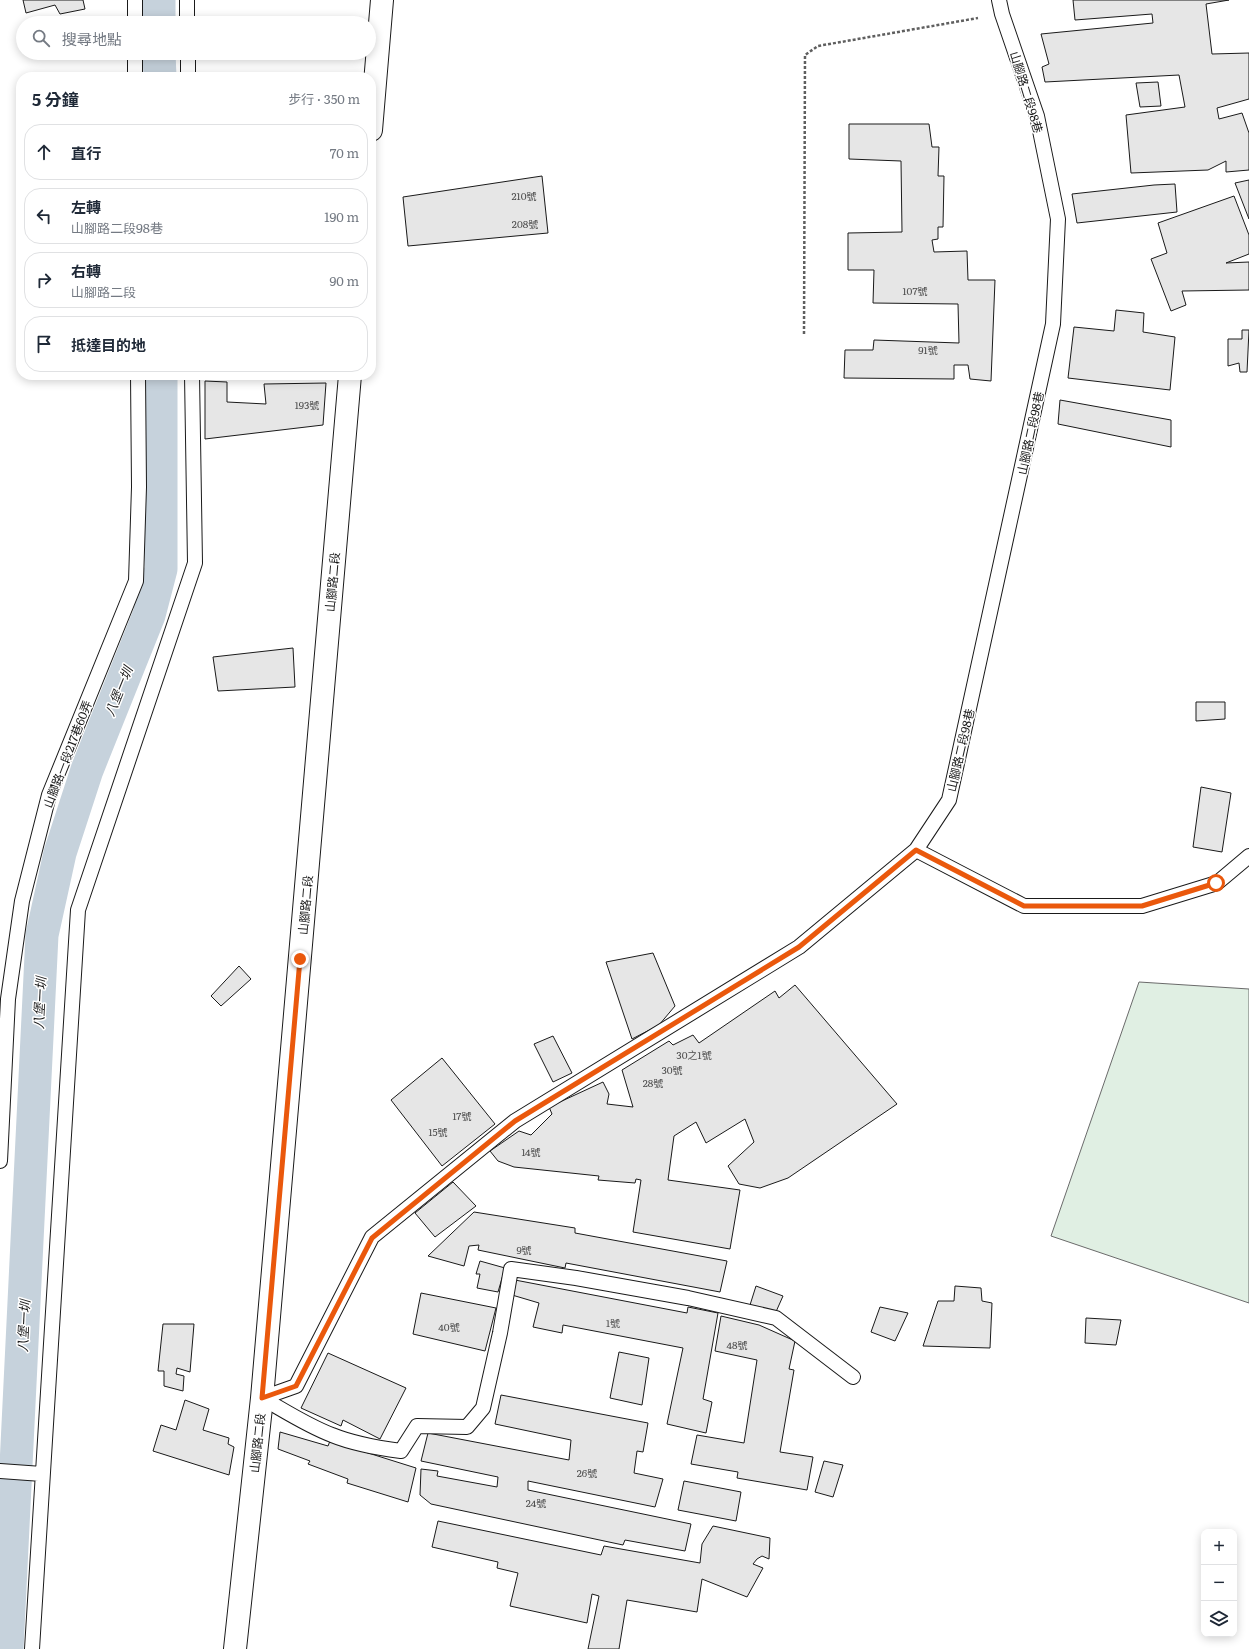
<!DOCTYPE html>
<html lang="zh-TW">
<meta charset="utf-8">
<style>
body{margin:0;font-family:Literata,"Noto Sans TC",serif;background:#f6f6f7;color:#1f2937}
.controls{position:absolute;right:12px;bottom:12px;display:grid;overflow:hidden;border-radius:8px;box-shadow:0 2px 10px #0003}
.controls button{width:36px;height:36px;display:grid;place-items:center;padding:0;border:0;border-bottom:1px solid #e0e1e3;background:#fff;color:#1f2937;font:20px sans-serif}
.stop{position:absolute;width:12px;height:12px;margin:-9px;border:3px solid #ea580c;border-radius:50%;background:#fff}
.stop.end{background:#ea580c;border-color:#fff;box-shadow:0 1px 4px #0008}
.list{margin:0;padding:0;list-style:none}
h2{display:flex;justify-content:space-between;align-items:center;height:52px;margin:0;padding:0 16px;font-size:17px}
h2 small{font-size:13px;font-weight:400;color:#747a83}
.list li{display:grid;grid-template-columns:26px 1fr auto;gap:12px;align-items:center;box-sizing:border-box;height:56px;margin:0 8px 8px;padding:0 8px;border:1px solid #e0e1e3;border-radius:16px}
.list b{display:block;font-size:15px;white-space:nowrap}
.list p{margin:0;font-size:13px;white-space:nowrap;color:#747a83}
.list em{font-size:13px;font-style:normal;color:#747a83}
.icon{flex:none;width:22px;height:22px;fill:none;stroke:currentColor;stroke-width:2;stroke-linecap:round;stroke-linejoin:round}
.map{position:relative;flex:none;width:1249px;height:1649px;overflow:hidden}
.search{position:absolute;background:#fff;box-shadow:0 2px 10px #0003;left:16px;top:16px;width:360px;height:44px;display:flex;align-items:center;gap:10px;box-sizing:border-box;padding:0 14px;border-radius:22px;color:#747a83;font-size:15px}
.panel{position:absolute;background:#fff;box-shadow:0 2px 10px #0003;left:16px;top:72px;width:360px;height:308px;border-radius:16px}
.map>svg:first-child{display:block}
</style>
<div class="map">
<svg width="1249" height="1649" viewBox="0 0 1249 1649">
<rect width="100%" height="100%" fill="#fff"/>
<path fill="#e0efe3" stroke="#6a6a6a" d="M1139,982L1249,989V1303L1051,1236Z"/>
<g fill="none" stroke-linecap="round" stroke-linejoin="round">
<path stroke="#c6d2dc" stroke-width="33" d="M159,0V23
M159,53L160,77
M7,1649L42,935L60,853L87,770L149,615L161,569V375"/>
</g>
<path fill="#e6e6e6" stroke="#1a1a1a" d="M23,0H83L85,9L60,14L55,5L26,13Z
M1073,0H1229L1206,4L1212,54L1249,53V99L1217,108L1219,119L1242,113L1249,133V170L1226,172V161L1208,170L1131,173L1126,115L1185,107L1179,75L1045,82L1042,67L1049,64L1041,34L1153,23L1152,14L1075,20Z
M1158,82L1161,106L1140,107L1136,83Z
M849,124H929L932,147H939L938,176H944L943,227H938V239L932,240L934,252L967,251L968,280H995L991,381L970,379L968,365H954V379L844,378L845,350H873L874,340L959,343L958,304L873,303L874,270H848V233L902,232L901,161L849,159Z
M542,176L548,233L408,246L403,197Z
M1249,180V219L1235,183Z
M1175,184L1177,212L1077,223L1072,194L1154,185Z
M1234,196L1249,235V254L1226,263L1249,262V290L1182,291L1186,305L1171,311L1151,259L1167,253L1158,223Z
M1116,310L1144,313L1143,332L1175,337L1170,390L1068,378L1074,327L1114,331Z
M1242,330H1249L1247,372H1240L1239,363L1228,366V339H1242Z
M205,381L227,382V402L266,404L264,384L326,383L323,425L205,439Z
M1060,400L1171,420V447L1058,424Z
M293,648L295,687L218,691L213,657Z
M1196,702H1225V719L1196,721Z
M1201,787L1231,793L1222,852L1193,847Z
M653,953L675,1006L659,1025L632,1039L606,962Z
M239,966L251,979L221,1006L211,996Z
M795,985L897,1104L788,1178L760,1188L739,1184L728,1166L754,1142L745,1119L706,1143L696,1122L674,1136L668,1180L740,1190L730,1249L633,1232L641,1180L636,1179L635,1183L598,1180L599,1176L514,1167L498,1161L490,1151L519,1131L531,1135L552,1114L549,1107L603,1082L609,1094L607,1104L633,1107L622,1070L669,1041L673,1045L693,1035L699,1043L775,991L779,998Z
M553,1036L572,1073L553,1082L534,1044Z
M442,1058L495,1124L442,1166L391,1100Z
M453,1182L476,1206L435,1237L415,1213Z
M474,1212L575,1228V1233L727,1261L720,1292L566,1263L565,1268L478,1250L479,1245L469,1246L464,1266L428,1256Z
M480,1261L505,1268L498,1292L477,1288L480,1274H476Z
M515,1280L687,1313L688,1307L718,1313L703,1399L712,1402L706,1433L667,1424L683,1348L563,1325L562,1333L533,1327L539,1303L512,1295Z
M756,1286L783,1296L775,1314L750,1305Z
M955,1286L981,1288L982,1301L992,1303L990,1348L923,1346L938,1301H954Z
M421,1293L496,1308L485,1351L413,1334Z
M880,1307L908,1313L895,1341L871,1332Z
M721,1316L759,1325L795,1341L789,1369L794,1370L780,1452L813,1457L807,1490L737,1478L738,1472L691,1464L697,1435L744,1443L757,1360L715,1351Z
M1086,1318L1121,1320L1116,1345L1085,1343Z
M163,1324H194L190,1372L177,1368L176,1374L184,1376L183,1391L164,1386V1371H158Z
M619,1352L649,1358L642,1405L610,1398Z
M328,1353L406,1388L380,1439L343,1420L341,1426L301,1408Z
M501,1395L648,1423L643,1452L637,1451L634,1473L663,1479L655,1507L528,1481V1490L691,1524L685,1551L625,1540L623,1545L431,1504L420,1495L421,1469L438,1471L437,1476L497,1487L498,1477L421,1461L428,1433L569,1460L571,1440L495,1424Z
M185,1400L209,1409L203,1430L229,1438L228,1444L234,1447L229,1475L153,1451L161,1425L176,1430Z
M280,1432L328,1446L330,1441L416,1468L408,1502L347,1483L348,1479L308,1464L310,1461L278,1449Z
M824,1461L843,1465L833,1497L815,1492Z
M684,1481L741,1492L736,1521L678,1510Z
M438,1521L601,1555L604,1546L700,1563L702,1544L713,1526L770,1538L769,1559L762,1556L757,1559L753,1564L763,1568L747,1597L702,1579L697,1612L627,1600L619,1649H588L599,1596L592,1594L587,1623L510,1606L518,1573L497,1568L498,1562L432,1547Z"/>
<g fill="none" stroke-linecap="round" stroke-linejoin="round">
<g stroke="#1a1a1a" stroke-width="16">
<path id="lane" d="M135,0V23
M187,0V23
M135,53V77
M188,53V77
M916,850L1024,906H1142L1217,883L1249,856
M0,1161L8,999L22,901L49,795L136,581L139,487L138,375
M262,1398L296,1386L372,1237L515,1121L799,947L916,850L949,800L1053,324L1058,219L1037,116L1002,14L999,0
M262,1398C285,1411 308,1426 332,1435C354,1444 378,1448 401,1451L417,1426L467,1427L483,1408L500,1333L511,1269L576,1278L688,1298L776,1318L853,1377
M0,1471L42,1474
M32,1649L78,910L195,563L192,375"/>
</g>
<g stroke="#1a1a1a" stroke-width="24">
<path id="secondary" d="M371,130L382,0
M235,1649L262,1398L350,375"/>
</g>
<path stroke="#5f5f5f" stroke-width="2.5" stroke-dasharray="3 2" stroke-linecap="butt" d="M804,334L805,55L818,46L978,18"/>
<use href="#lane" stroke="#fff" stroke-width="14"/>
<use href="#secondary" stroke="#fff" stroke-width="22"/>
</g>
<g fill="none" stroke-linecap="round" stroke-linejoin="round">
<path stroke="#ea580c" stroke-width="5" d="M300,959L262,1398L296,1386L372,1238L515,1121L799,947L916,850L1024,906H1142L1216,883"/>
</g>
<g text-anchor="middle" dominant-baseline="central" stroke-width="3" stroke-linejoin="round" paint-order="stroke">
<g font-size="10" fill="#4d4d4d">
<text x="524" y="195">210號</text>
<text x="525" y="223">208號</text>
<text x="915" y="290">107號</text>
<text x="928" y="349">91號</text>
<text x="307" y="404">193號</text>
<text x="694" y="1054">30之1號</text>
<text x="672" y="1069">30號</text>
<text x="653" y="1082">28號</text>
<text x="462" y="1115">17號</text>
<text x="438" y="1131">15號</text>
<text x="531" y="1151">14號</text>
<text x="524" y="1249">9號</text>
<text x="613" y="1322">1號</text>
<text x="449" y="1326">40號</text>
<text x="737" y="1344">48號</text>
<text x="587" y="1472">26號</text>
<text x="536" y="1502">24號</text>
</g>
<g font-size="12" fill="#1a1a1a" stroke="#fff">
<text transform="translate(1027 92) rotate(73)">山腳路二段98巷</text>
<text transform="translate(1030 433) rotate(-78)">山腳路二段98巷</text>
<text transform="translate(332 582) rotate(-85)">山腳路二段</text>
<text transform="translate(960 750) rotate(-77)">山腳路二段98巷</text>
<text transform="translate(67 754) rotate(-69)">山腳路一段217巷60弄</text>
<text transform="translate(305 905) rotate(-85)">山腳路二段</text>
<text transform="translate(257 1443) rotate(-84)">山腳路二段</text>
</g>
<g font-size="13" font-style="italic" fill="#1a1a1a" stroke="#fff">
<text transform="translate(118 691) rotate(-68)">八堡一圳</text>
<text transform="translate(39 1003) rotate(-87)">八堡一圳</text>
<text transform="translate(23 1326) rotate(-87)">八堡一圳</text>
</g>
</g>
</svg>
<div class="controls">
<button>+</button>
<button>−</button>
<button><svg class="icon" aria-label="layers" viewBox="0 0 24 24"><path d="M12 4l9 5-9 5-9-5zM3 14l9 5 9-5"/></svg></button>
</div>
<div class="stop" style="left:1216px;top:883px"></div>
<div class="stop end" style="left:300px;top:959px"></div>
<div class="search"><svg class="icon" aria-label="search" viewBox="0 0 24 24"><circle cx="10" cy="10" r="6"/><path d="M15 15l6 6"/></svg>搜尋地點</div>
<section class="panel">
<h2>5 分鐘<small>步行 · 350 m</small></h2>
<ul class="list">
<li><svg class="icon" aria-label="ahead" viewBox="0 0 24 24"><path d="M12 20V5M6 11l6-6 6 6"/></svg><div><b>直行</b></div><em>70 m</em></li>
<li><svg class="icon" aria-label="left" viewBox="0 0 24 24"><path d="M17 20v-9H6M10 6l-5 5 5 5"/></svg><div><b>左轉</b><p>山腳路二段98巷</p></div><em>190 m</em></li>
<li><svg class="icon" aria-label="right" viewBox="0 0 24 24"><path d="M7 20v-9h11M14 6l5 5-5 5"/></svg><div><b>右轉</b><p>山腳路二段</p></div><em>90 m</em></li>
<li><svg class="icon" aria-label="arrive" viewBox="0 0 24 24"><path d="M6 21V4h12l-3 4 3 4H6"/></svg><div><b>抵達目的地</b></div></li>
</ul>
</section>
</div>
